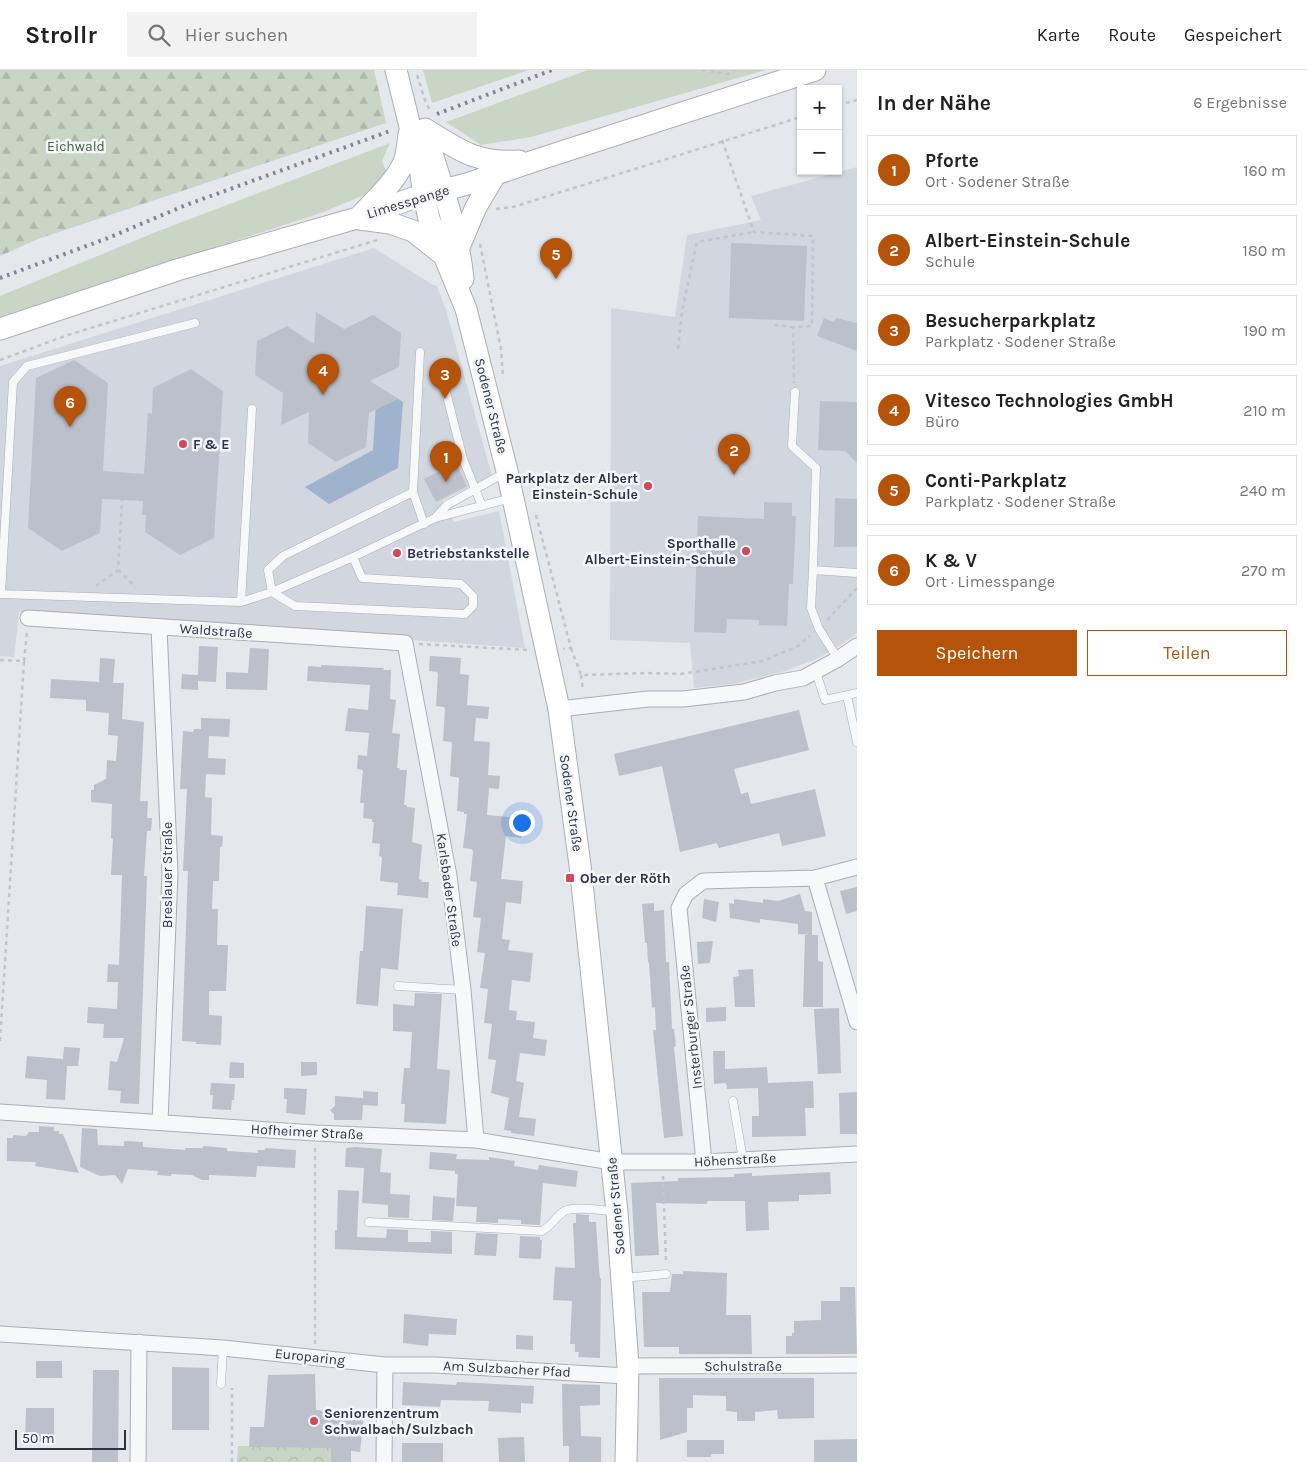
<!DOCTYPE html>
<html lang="de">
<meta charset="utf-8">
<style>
body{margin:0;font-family:Karla,sans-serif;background:#f2f2f2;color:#202124}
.controls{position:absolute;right:15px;top:15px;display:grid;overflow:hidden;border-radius:0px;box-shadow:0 1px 4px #0004}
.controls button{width:45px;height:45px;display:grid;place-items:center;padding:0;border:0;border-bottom:1px solid #e0e0e0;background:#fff;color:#202124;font:25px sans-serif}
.scale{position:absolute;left:15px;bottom:12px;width:111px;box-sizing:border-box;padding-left:5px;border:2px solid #2b3445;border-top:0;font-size:14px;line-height:18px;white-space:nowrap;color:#2b3445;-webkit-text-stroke:4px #f4f6f9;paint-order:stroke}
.you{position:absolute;left:521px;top:752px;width:18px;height:18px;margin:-12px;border:4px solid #fff;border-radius:50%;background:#1a73e8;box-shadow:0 0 0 8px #1a73e833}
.badge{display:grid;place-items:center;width:32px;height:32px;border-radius:50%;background:#b45309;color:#fff;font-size:16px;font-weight:700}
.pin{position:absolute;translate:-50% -41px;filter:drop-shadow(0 1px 2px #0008)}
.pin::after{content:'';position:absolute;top:26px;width:18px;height:15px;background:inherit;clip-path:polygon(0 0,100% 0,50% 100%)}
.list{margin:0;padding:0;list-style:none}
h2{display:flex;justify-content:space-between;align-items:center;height:65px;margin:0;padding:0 20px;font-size:21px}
h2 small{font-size:16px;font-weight:400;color:#757577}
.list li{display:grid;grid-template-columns:32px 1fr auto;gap:15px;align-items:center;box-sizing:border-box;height:70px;margin:0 10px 10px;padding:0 10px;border:1px solid #e0e0e0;border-radius:0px}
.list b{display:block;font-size:19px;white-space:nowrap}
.list p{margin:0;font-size:16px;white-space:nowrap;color:#757577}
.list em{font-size:16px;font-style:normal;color:#757577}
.actions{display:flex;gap:10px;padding:15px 20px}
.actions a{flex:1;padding:11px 0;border:1px solid #b45309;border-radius:0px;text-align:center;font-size:18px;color:#b45309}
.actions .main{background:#b45309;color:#fff}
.icon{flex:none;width:28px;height:28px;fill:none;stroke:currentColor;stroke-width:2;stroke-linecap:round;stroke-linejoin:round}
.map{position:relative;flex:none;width:857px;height:1392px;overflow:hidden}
header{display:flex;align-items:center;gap:30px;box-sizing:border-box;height:70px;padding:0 25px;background:#fff;border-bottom:1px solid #e0e0e0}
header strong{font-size:24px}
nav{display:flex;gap:28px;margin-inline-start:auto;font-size:18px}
.search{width:350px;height:45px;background:#f2f2f2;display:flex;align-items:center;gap:12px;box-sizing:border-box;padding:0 18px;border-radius:0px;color:#757577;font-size:19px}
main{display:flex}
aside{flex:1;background:#fff}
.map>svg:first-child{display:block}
</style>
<header>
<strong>Strollr</strong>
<div class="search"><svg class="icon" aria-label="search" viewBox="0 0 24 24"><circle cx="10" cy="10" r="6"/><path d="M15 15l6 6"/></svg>Hier suchen</div>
<nav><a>Karte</a><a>Route</a><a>Gespeichert</a></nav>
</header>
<main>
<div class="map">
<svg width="857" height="1392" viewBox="0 0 857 1392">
<defs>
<pattern id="forest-firs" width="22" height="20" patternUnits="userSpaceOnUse" patternTransform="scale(1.25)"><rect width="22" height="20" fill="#c9d6c5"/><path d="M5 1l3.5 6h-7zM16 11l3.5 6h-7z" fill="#adb8ab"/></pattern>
<pattern id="park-crowns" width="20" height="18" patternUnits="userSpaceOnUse" patternTransform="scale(1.25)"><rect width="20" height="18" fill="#c9d6c5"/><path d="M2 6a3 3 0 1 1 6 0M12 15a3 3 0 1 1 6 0" fill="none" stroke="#adb8ab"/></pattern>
</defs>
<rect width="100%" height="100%" fill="#e4e7ec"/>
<path fill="#d2d6de" d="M857,97V563L832,581L816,589L785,601L733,614L694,618L690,573L610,570L611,238L675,247L687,165L761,150L751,126Z
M374,178L433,215L437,216L446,240L492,406L443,430L454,452L499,441L525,578L19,542L14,587L0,586V296Z"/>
<path fill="#c9d6c5" d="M423,0H529L432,33Z
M588,0H766L531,67L481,75L446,52Z
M390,73L382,91L387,103L374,121L321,143L0,247V226L161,160Z"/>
<path fill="url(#forest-firs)" d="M0,0H374L386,53L38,169L0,186Z"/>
<path fill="url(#park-crowns)" d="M331,1373V1392H237L238,1376L322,1377Z"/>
<path fill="#9fb4cc" d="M377,316L403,332L398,398L329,434L305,417L373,380Z"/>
<path fill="#bbc0ca" d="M731,173L807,176L804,251L729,248Z
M316,242L344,259L373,245L401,263L399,297L370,311L398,329L369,343L366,377L336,392L308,373L309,342L281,355L283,323L255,305L257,271L287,256L314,274Z
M824,248L834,252L836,248L857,253V281L817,266Z
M74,290L108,313L103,401L144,404L148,343L152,344L153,318L191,299L223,321L214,468L180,485L145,462L146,445H142L143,431L102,429L100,463L62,481L28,458L36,308Z
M820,331L857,332V393L845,381L818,380Z
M456,393L467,416L436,432L424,409Z
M835,428L857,429V477H834Z
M764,432L792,433V446H796L793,514H789L787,556L759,555V550L727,549L726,563L694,562L698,446L764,449Z
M199,576L218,577L216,612L198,611V620L181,619L182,604L198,605Z
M250,578L269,579L267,620L226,619V602L248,603Z
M430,586L461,588L460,604L469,605L467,635L489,637L488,649L476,648L474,671L490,672L488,705L500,706L499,719L489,718L487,745L523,748L521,768L506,766L501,809L523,811L521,834L506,832L502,869L510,870L508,880L533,883L530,912L512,910L509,940L517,941L516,950L535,952L533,968L547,970L545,986L520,983L516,1011L524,1013L519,1047L536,1049L534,1066L511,1063V1061L504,1060L509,1028L491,1023L496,990L488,989L492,954L484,953L488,919L480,918L485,883L477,882L481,848L473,847L477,812L470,811L473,781L471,779L463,778L467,744H464V742L457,741L459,708L450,706L452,674L451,672L443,671L445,639L444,637L436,636L438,604L437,602L429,601Z
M100,588L115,589L113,613H124L122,649L144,652L140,731H148L147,748H152L151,761H147L144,806H147L139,1034L120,1033L121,1021L108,1020L110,991L117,992L124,968H103L104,954L87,953L88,937L117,939L118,912H107L108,894L119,895L122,805H111L113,769L111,768L112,734L91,732V720H94V715L106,709L107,690L116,691L118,666L108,665L109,643L86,641V630L50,628L51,609L99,612Z
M321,595L384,598L383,600H391L390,629L396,630L392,663L400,664L397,698H400L399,700H407L404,735H407V737L415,738L412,772L422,775L419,809L422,810L421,812H429L428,828L397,825L398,813L380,811L382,787L379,786L380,774L372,773L374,752H372V749L363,748L364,733H360L363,700L357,699L358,685L367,686L369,663L345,661L348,638L368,640L370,615L307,611L308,596L321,597Z
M799,640L809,680L734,699L741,724L748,722L751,734L815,719L826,766L782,776L779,763L719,778L717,773L680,782L662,696L619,706L614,684Z
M201,648L230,649L229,667L209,666L208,688L226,689L225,705L206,704L205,727L212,728L211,765L223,766L222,777H220L219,811H213L212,839H218L217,875H228L226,921H209V945L222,946L221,975L196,974V972L182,971L188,801H183L187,719H180L181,699L183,661L193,662L194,659H201Z
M857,817V841L846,844L840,821Z
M800,824L805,841L812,842V865H818V891L823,892V937H803L805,865H811L798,864V854L760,849V853L730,848L729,833L734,834V829L763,833V829L778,831Z
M704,829L719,832L716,852L702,848Z
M654,833V841L664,840L666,892H669L672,959H674L676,976L674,977L683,1066L664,1068L653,960H656L655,937L652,938L649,892L648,893L647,873H645L642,834Z
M366,836L403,839L398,900L381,898L378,936L356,934L360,881H363Z
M713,871L710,893L698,894L697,872Z
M753,899L755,937H735L733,907L739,906L738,900Z
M415,923L442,924L437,999L450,1000L446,1054L404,1052L405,1034H401L404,998H410L412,962L393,961V934L414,936Z
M726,937V951L706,952V938Z
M839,938L841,1003L818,1004L814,939Z
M64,977L80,978L78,996H67L65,1030L46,1029L47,1010L25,1008L27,986L63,989Z
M713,981H725V999L767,997L768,1013L813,1011L814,1038H805L806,1066L752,1067V1046H759L758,1018L727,1019L726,1013L714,1014Z
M230,992L244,993V1008H229Z
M301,992H317V1005L301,1006Z
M211,1013L235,1014L234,1030H232L231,1040L212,1039L213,1025H210Z
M284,1018L307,1019L305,1045L286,1043L287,1029H284Z
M363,1021L378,1022V1036L363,1035L362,1050H334V1044L330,1040L335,1036V1026L363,1028Z
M857,1022V1064H840L839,1023Z
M39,1056L54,1057V1061H59V1064H63L79,1103L35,1096L36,1092L7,1091V1068H13V1065L26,1066L29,1062H39Z
M82,1058L97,1059L98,1075L124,1076V1071L143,1072V1077L185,1080V1078H203V1076L227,1078V1081L258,1083V1080H265V1078L296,1080L295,1098L257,1096L256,1107L209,1105V1110H202L192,1105L171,1104V1106L157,1105L158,1101L128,1099L122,1114L115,1105L100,1106L80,1097Z
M355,1077L382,1079L380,1102L391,1103L390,1124L410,1125L409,1148L388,1147V1135L362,1133L364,1098L345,1097L346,1078Z
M430,1082L457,1084L456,1089L489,1090V1087L515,1091L514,1096L538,1100L539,1095L578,1101L576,1117L543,1113L540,1155L521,1154V1150L498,1149V1153L476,1152L477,1137L456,1136L458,1104H455V1101L429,1099Z
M830,1102L831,1124L799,1125V1131L768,1132L769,1160L746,1161L745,1131H708L706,1134L656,1133L659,1185L635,1186L631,1113L678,1111V1108L734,1107V1104L752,1103V1106Z
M338,1120L359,1121L357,1167L386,1168L387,1159L408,1160V1172H431V1161L452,1162V1184L335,1179V1160H337Z
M433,1126L455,1128L453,1151L432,1150Z
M576,1144L589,1145V1152H596L599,1199L600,1208H601L600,1288L578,1287L579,1282H575V1274H570L572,1231L553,1230L555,1197L575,1198L573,1153H576Z
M476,1163L498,1164L496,1186L474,1185Z
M520,1166L540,1167V1170H542L541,1189L519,1188Z
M683,1201L727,1203L726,1245H751L752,1284H679V1277H644L642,1222H670L672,1204H683Z
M840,1217H855L857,1284H786V1266H792V1263H794V1251L821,1250V1231H840Z
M404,1244L457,1249L456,1265L429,1264L428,1276L403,1273Z
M516,1265L533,1266V1280L516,1279Z
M36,1291H62V1308H36Z
M172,1297L209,1298V1360H172Z
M93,1300H119L118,1392H92Z
M315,1304L316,1340L364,1345L360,1382L351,1381V1392H331V1378L249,1377L250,1357H264L268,1305Z
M659,1308H814V1348L778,1349L777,1340L755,1342V1351H737V1342L726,1341V1326L693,1325V1338H687V1362L660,1370Z
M403,1312L456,1315L457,1312L534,1316L533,1334L521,1333V1343L488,1341L489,1331L441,1330L440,1337L402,1335Z
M562,1314L600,1315V1335L580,1336L581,1366L601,1367V1392H569V1376H563Z
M26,1338H54V1372L25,1371Z
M524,1367L525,1392H499L498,1368Z
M857,1369V1392H814V1370Z
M687,1370H724V1384H711V1387H687Z
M402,1373H443V1392H402Z"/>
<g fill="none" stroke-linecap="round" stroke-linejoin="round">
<g stroke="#a9aeb7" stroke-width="9">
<path id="lane" d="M420,282L413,422L424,454
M445,318L463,389L482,436
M795,322L792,376L816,398L813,500L857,503
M435,448L447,435L506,402
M353,487L362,508L461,514L473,526V536L465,544L295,536L272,522L268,500L283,486L413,422
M813,500L811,538L819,559L838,589
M0,524L241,532L272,522L353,487L435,448L511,428
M1,524L13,312L27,296L195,253
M241,532L252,339
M816,602L825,630L857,623
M847,626L857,672
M398,916L463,920
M733,1031L743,1090
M369,1152L542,1161C551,1156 555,1148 563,1142C573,1135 602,1141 615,1141
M624,1208L666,1204
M221,1314L223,1278"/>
</g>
<g stroke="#a9aeb7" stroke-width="17">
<path id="street" d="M28,548L405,573L449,806L463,920L476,1070
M159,558L170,803L160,1052
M559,639L648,629H683L744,622L775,613L803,608L838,589L857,576
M815,808L857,952
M0,1042L315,1063L476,1070L612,1092H704L857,1084
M704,1092L679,838L686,824L703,811L815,808L857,797
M0,1264L223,1278L385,1295H435L627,1306
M628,1296L857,1295
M138,1392L139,1272
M384,1392L385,1295"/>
</g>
<g stroke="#a9aeb7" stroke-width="23">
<path id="secondary" d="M396,0L420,97L424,126L429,149L466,239L507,401L559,639L580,795L617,1142L628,1296L626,1392
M425,59C459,80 477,94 519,91
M425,62C440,110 458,158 463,209
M361,145C376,129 395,112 404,92C407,84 408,73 409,64
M360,149L390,153L413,161L442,184
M459,177L476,137L495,105
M0,259L177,200L357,148L413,128L467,114L534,91L815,0"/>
</g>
<path stroke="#c2c5cb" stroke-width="2.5" stroke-dasharray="4 4" stroke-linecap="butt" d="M702,0L728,4L736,0
M417,5L426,33L431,42
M838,35L857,30
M722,70L754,162L813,166L812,256L793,257L794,313
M496,139L513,137L801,47
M480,174L501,279L503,306
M774,255L793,257
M678,279L682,241L697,172L753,162
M0,290L68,265L377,170
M536,445L571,578L563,579
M118,500L136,517
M96,516L118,500L122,430
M827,550L857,518
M419,574L528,580
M571,578L581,605L647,603L681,604L763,591L798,576L810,566
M0,590L24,591L27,562
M581,605L583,621
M0,971L24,591
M663,1106L666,1193
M315,1274V1077
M232,1392V1318"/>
<use href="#lane" stroke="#f7f8fa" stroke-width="8"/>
<use href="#street" stroke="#f7f8fa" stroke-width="15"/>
<use href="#secondary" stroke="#fff" stroke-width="21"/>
<path stroke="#7d8696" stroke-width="4" stroke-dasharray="2.5 5" stroke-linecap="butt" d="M437,44L552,0
M0,208L108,168L186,135L390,61"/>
</g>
<g fill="#d1495b" stroke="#f4f6f9" stroke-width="2">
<circle cx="183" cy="374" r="5"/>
<circle cx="648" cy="416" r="5"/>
<circle cx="746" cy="481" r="5"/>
<circle cx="397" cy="483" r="5"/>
<rect x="565" y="803" width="10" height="10" rx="2.5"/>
<circle cx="314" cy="1351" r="5"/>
</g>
<g text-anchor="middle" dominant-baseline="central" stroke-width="5" stroke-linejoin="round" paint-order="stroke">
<g font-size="14" fill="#3f6138" stroke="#f4f6f9">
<text x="76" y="76">Eichwald</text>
</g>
<g font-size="14" fill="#2b3445" stroke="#f4f6f9">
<text transform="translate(408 132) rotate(-17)">Limesspange</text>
<text transform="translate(491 336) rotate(76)">Sodener Straße</text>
<text transform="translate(216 561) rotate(4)">Waldstraße</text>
<text transform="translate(571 733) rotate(82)">Sodener Straße</text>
<text transform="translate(167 805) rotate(-90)">Breslauer Straße</text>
<text transform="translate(449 820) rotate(82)">Karlsbader Straße</text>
<text transform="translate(691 957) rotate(-96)">Insterburger Straße</text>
<text transform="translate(307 1062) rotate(3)">Hofheimer Straße</text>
<text transform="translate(735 1090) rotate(-3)">Höhenstraße</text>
<text transform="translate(616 1136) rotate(-95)">Sodener Straße</text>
<text transform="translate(310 1287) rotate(6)">Europaring</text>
<text x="743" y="1296">Schulstraße</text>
<text transform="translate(507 1299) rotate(3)">Am Sulzbacher Pfad</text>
</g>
<g font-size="14" font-weight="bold" fill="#2b3445" stroke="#f4f6f9" text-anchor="start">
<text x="193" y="374">F &amp; E</text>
<text x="638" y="408" text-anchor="end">Parkplatz der Albert<tspan x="638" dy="16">Einstein-Schule</tspan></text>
<text x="736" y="473" text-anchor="end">Sporthalle<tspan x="736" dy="16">Albert-Einstein-Schule</tspan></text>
<text x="407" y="483">Betriebstankstelle</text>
<text x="580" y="808">Ober der Röth</text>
<text x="324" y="1343">Seniorenzentrum<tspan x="324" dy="16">Schwalbach/Sulzbach</tspan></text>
</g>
</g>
</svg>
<div class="controls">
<button>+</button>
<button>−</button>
</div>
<div class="scale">50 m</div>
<div class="you"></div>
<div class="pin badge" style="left:446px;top:412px">1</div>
<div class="pin badge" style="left:734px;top:405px">2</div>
<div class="pin badge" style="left:445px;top:329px">3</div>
<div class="pin badge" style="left:323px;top:325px">4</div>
<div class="pin badge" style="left:556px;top:209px">5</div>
<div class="pin badge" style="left:70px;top:357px">6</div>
</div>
<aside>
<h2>In der Nähe<small>6 Ergebnisse</small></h2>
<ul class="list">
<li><span class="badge">1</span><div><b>Pforte</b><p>Ort · Sodener Straße</p></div><em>160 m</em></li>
<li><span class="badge">2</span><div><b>Albert-Einstein-Schule</b><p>Schule</p></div><em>180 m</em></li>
<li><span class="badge">3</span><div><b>Besucherparkplatz</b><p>Parkplatz · Sodener Straße</p></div><em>190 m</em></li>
<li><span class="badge">4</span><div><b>Vitesco Technologies GmbH</b><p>Büro</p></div><em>210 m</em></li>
<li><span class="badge">5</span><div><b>Conti-Parkplatz</b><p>Parkplatz · Sodener Straße</p></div><em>240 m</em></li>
<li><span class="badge">6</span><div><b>K &amp; V</b><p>Ort · Limesspange</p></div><em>270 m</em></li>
</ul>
<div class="actions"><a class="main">Speichern</a><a>Teilen</a></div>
</aside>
</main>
